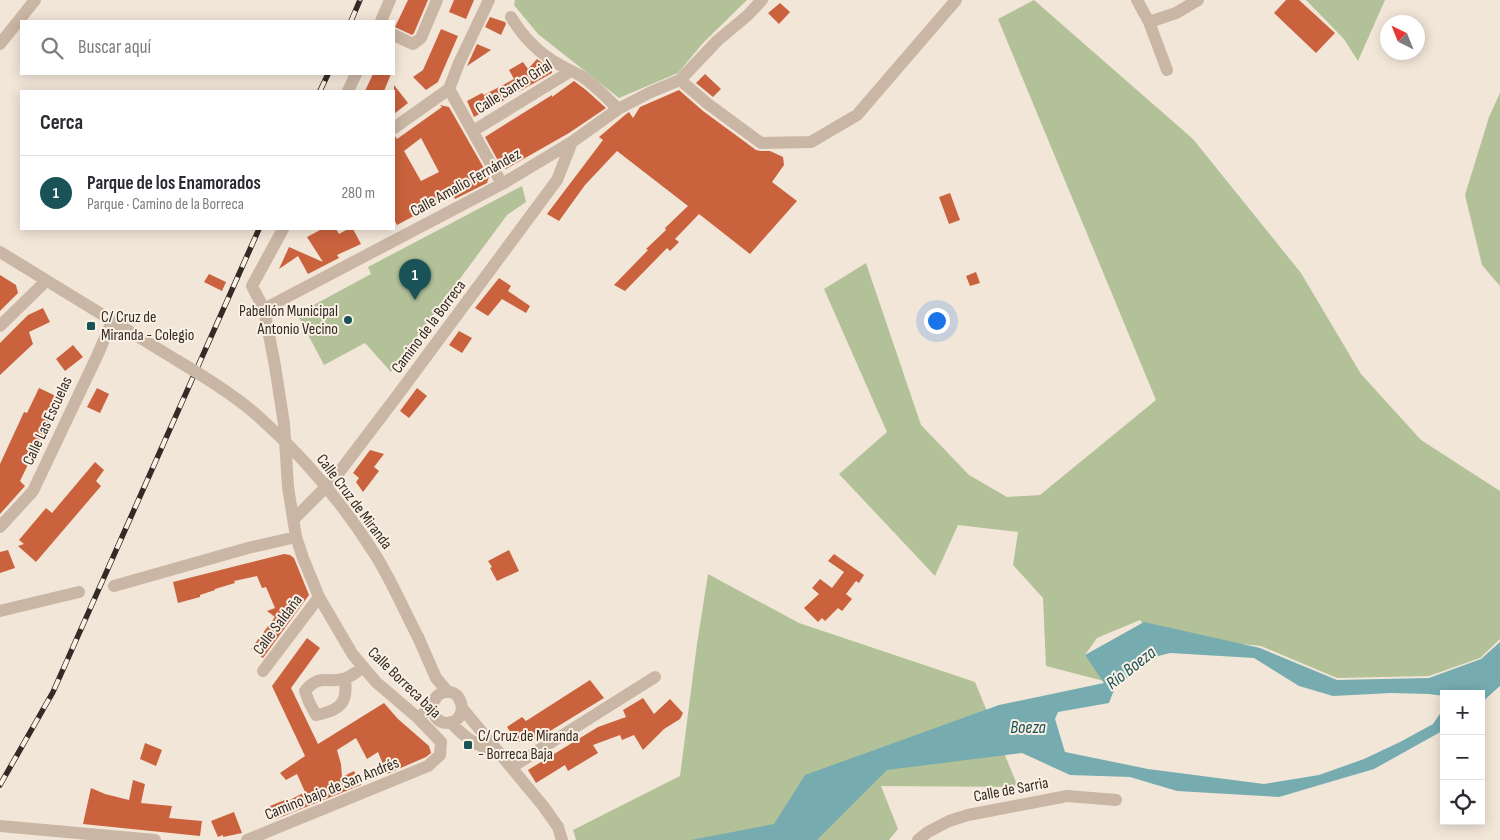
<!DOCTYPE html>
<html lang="es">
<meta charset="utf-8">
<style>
body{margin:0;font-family:"Sofia Sans Condensed",sans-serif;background:#f7f7f7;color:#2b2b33}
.controls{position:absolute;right:15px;bottom:15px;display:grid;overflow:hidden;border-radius:0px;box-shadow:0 2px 12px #0003}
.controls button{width:45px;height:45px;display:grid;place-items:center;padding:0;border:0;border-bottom:1px solid #e1e1e2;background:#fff;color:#2b2b33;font:25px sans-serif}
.compass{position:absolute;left:1380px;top:15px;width:45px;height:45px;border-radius:50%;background:#fff;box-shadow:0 2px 12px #0003;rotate:317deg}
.you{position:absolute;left:936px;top:320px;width:18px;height:18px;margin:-12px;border:4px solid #fff;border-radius:50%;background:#1a73e8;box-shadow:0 0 0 8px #1a73e833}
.badge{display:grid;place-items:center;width:32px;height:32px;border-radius:50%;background:#1a5357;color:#fff;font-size:16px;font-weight:700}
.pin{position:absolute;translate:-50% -41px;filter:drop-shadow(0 1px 2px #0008)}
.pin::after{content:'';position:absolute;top:26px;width:18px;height:15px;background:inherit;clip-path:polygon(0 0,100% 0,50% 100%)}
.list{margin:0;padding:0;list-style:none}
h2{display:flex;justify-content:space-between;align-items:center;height:65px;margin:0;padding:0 20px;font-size:21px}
h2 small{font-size:16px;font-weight:400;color:#7c7c81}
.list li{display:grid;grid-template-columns:32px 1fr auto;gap:15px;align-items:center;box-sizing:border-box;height:75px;padding:0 20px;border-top:1px solid #e1e1e2}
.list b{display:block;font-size:19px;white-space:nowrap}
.list p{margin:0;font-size:16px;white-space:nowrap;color:#7c7c81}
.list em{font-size:16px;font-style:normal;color:#7c7c81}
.icon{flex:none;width:28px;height:28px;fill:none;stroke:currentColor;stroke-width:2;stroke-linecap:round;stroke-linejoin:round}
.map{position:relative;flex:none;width:1500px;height:840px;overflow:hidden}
.search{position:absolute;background:#fff;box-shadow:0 2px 12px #0003;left:20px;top:20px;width:375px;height:55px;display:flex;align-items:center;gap:12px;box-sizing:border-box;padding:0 18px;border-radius:0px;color:#7c7c81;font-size:19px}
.panel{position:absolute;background:#fff;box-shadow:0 2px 12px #0003;left:20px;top:90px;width:375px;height:140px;border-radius:0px}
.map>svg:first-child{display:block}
</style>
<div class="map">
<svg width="1500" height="840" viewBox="0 0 1500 840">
<rect width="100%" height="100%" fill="#f2e6d8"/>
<path fill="#b3c198" d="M515,0H747L703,43L678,73L619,98L538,34L514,5Z
M1034,0L1193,139L1301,273L1361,374L1421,440L1500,491V639L1480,658L1429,676L1337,678L1261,646L1151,635L1140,620L1097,638L1085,655L1104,681L1046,666L1043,598L1013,565L1018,532L958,525L935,576L839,474L887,432L824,289L866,263L921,425L969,475L1007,497L1040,495L1156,400L998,19Z
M1306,0H1385L1358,61L1344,39Z
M1500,93V286L1482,265L1465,195L1489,117Z
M522,186L526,202L507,215L391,372L365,343L324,365L297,314L371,274L368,267Z
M708,574L799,623L975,682L1018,787L881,786L898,829L889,840H576L573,830L680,776L697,644Z"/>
<path fill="#76acb0" d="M1144,622L1260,648L1337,680L1429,678L1481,659L1500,642V686L1481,703V694H1444V696L1429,694L1391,693L1333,696L1299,686L1254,658L1170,653L1147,659L1114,690L1109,703L1058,712L1055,719L1065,752L1148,769L1264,784L1319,775L1364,759L1400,742L1433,724L1444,708V730L1374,769L1279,797L1177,791L1130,777L1070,775L1022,753L887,770L817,840H691L774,824L805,775L999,705L1104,683L1085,655Z"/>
<path fill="#ca623e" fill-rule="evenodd" d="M408,0H428L414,33L412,35L395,27Z
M454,0H474L466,19L449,12Z
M1286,0H1299L1335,33L1316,53L1274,13Z
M780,3L790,12L779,24L768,13Z
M490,17L505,22L506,24L501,35L485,27Z
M441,29L458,36L438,82L426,90L413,77L423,70Z
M477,44L491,50L467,66Z
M537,59L552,70V73L474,117L467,101L482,93L484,95L514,79L509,70L523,62L528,69Z
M373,74H391L384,91H365Z
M705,74L721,89L713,97L696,83Z
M574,81L586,90L606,108L569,133L506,169L502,168L485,137L552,95V97Z
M394,85L408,103L394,114Z
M679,90L703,111L756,150L761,151H770L783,157L784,165L772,182L797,201L750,254L699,214L675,239L679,242L670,251L667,248L625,291L614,285L648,250L646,249L666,230L665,228L688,206L617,151L585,185L559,221L547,214L603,140L599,137L625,115L629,112L633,118L640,107Z
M440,105L449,107L489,177L487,183L455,199L453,195L397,225L394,219V136H395L397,139L442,107ZM421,138L439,172L421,181L404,151Z
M950,193L960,220L949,224L939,197Z
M322,229H336L339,234L348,229H353L361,244L337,255L339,258L308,274L298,256L279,269L289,247L323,262L307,237Z
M976,272L980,283L970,286L966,276Z
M209,274L226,282L222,291L204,282Z
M0,275L16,285L18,293L0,311Z
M499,278L511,286L508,291L530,306L526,313L502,299L488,316L475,308Z
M43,308L50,322L29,332L33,344L0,375V343L28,315Z
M459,331L472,338L462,353L449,345Z
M73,345L83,357L65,371L56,359Z
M39,388L58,397L52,410L54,411L20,481L25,486L0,514V464L24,412L27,413Z
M97,388L109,394L100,413L87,407Z
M417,388L427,396L409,418L400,411Z
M370,450L384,454L374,467L379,471L363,492L356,482L359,478L353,473Z
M95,462L104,470L96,481L101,486L36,562L18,546L24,544L19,540L46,508L52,513Z
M8,550L15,568L0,573V552Z
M509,550L519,571L497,581L490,568L492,567L488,561Z
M284,554L290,555L294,558L309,595L263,658L251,649L275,617L267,611L275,608L266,587L262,588L257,576L234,581L235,583L215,589V590L200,595V597L178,603L173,582Z
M834,554L864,575L859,583L856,581L846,594L852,599L842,611L838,608L825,621L822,618L818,622L804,608L819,594L812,588L820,579L832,588L844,572L828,561Z
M307,638L320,648L291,688L318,744L384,703L398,719L429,746L431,753L426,757L387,774L378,752L367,759L356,738L337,750L341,764L342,777L354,771L361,785L276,819L270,806L287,799L288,801L305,792L297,774L286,780L280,773L305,756L272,686Z
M590,680L604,698L537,739L517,742L507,727L522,717L526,721Z
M643,698L654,714L670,699L683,713L680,719L664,729L643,750L634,735L622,740L620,735L593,745L598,753L568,771L565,765L536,783L528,770L598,727L626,717L623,710Z
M145,743L162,750L156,766L140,759Z
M133,780L145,784L141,803L172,806L169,818L202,821L200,836L83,824L91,788L105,794L129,800Z
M234,812L242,833L223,837V835L218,837L211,821Z"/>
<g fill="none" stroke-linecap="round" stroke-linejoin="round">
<path stroke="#cab6a4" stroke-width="12" d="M1137,0L1149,22L1167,70
M511,17C523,37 540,54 560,65C567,69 574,72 581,76C595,85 606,97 618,109
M381,21L390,0
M1149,22L1176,13L1198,0
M394,35L413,44L421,38L437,0
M0,44L35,0
M680,80L708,104L761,143L811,142L857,115L956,0
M449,89L502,184
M348,91L356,74
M394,128L449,89L459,63L489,0
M473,131L571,71
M0,252L178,361
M264,309L502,184L572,142L618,109L651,92L680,80L717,41L748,15L762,0
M0,326L46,281
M294,519L334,479L397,396L557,180L572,142
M0,527L33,491L98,354L112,321
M114,586L248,548L296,537
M0,611L79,592
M418,637L436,678L448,692
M263,671L319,597
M346,678C345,684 346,690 345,695C343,709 328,713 316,715L309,702L305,691C321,672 329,685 346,678C352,676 358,671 363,667
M462,708L544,807L558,827L562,840
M418,718C422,714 429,710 432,705C435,700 435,695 442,693C463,685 470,720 449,723C437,724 433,715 432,705
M451,722C464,738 480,748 500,753
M512,767L655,677
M0,826L155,840
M247,840L428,766L440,755L441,742L418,718L376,682L353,655L319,597L303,558L296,537L288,487L284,424L275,366L264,309L252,286L283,229
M918,840L928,832L949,821L968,815L1067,796L1116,800"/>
<g stroke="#352b26" stroke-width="5.5">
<path id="rail" d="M351,21L360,0
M320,91L328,74
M0,785L53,692L259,229"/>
</g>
<use href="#rail" stroke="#faf0e4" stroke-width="4" stroke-dasharray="11" stroke-linecap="butt"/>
<path stroke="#cab6a4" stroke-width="12" d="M178,361C205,377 236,396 259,417C304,457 344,505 376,556C392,582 404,610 418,637"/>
</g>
<g fill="#1a5357" stroke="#faf0e4" stroke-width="2">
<circle cx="348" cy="320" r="5"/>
<rect x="86" y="321" width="10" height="10" rx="2.5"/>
<rect x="463" y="740" width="10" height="10" rx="2.5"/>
</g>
<g text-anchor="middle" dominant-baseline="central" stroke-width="4" stroke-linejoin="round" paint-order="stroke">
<g font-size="16" fill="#352b26" stroke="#faf0e4">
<text transform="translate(514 87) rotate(-32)">Calle Santo Grial</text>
<text transform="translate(466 183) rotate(-29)">Calle Amalio Fernández</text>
<text transform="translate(429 327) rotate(-53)">Camino de la Borreca</text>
<text transform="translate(48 421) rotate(-65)">Calle Las Escuelas</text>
<text transform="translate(354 502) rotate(53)">Calle Cruz de Miranda</text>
<text transform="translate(278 625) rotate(-53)">Calle Saldaña</text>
<text transform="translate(404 683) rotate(44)">Calle Borreca baja</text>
<text transform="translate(332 789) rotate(-22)">Camino bajo de San Andrés</text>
<text transform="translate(1011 790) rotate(-11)">Calle de Sarria</text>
</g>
<g font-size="16" fill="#352b26" stroke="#faf0e4" text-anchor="start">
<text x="338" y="311" text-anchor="end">Pabellón Municipal<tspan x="338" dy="18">Antonio Vecino</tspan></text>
<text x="101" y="317">C/ Cruz de<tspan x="101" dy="18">Miranda - Colegio</tspan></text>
<text x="478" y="736">C/ Cruz de Miranda<tspan x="478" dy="18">- Borreca Baja</tspan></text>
</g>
<g font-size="18" font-style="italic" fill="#1a5357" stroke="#faf0e4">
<text transform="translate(1131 668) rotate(-38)">Río Boeza</text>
<text x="1028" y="727">Boeza</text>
</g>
</g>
</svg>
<div class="controls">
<button>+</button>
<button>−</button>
<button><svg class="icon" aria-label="locate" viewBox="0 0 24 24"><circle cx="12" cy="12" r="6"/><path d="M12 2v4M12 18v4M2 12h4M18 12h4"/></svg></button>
</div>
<svg class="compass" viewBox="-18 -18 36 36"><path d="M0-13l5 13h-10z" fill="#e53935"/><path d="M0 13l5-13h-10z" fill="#7c7c81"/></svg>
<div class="you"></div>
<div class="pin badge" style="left:415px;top:300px">1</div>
<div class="search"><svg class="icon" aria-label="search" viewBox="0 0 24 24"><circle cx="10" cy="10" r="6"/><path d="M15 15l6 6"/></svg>Buscar aquí</div>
<section class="panel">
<h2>Cerca<small></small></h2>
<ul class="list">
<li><span class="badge">1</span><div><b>Parque de los Enamorados</b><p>Parque · Camino de la Borreca</p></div><em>280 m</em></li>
</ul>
</section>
</div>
